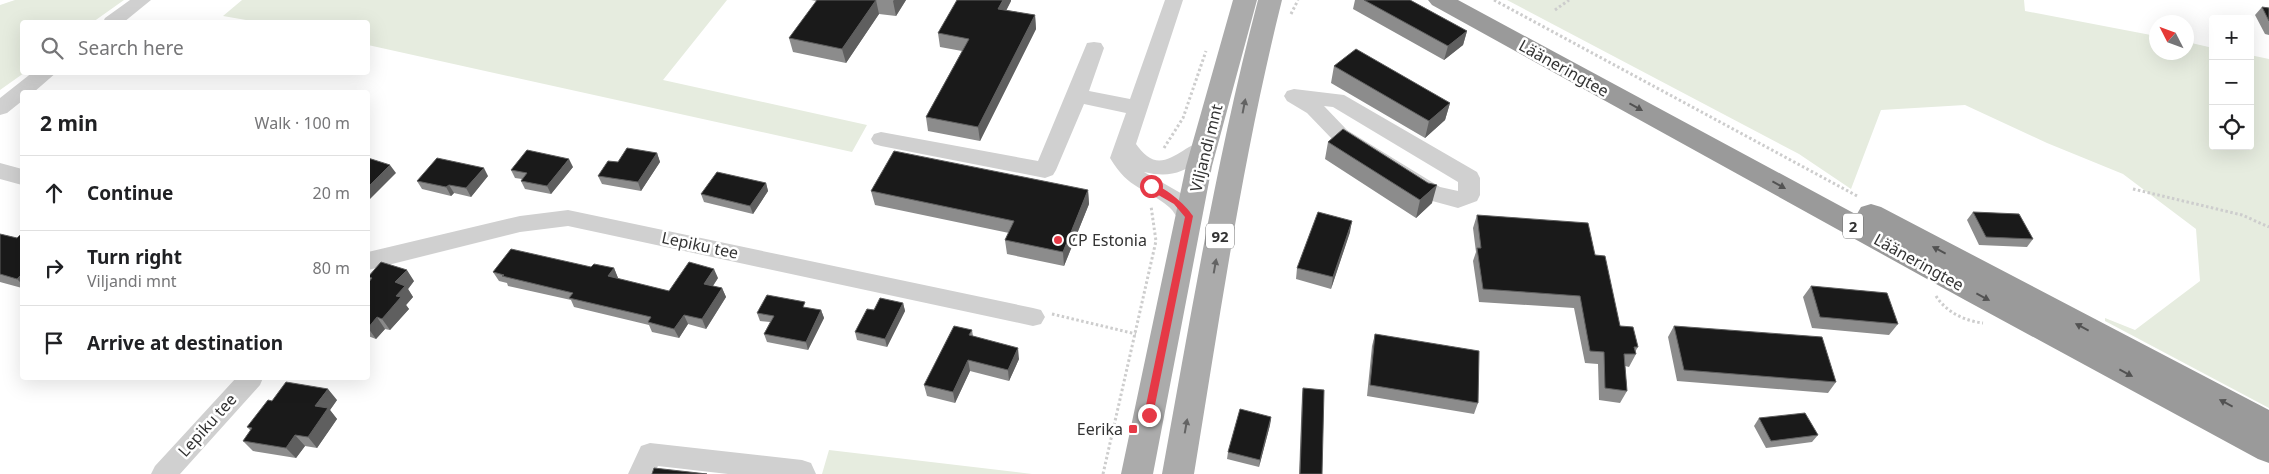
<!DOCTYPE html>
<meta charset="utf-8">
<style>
body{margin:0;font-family:"Noto Sans",sans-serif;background:#f6f6f6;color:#202124}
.controls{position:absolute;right:15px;top:15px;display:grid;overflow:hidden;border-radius:5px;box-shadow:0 5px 20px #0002}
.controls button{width:45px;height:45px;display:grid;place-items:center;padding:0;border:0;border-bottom:1px solid #e0e0e0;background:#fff;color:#202124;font:25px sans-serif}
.compass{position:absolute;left:2149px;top:15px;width:45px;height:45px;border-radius:50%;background:#fff;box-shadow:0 5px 20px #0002;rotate:312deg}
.stop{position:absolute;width:15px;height:15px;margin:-11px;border:4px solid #e63946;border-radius:50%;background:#fff}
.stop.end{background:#e63946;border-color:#fff;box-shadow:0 1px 5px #0008}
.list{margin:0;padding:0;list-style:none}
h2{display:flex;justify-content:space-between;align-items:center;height:65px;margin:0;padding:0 20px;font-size:21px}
h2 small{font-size:16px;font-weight:400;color:#757577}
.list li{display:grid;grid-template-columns:32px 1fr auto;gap:15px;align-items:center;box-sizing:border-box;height:75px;padding:0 20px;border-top:1px solid #e0e0e0}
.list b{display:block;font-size:19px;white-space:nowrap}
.list p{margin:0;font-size:16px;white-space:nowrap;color:#757577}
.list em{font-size:16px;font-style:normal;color:#757577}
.icon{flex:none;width:28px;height:28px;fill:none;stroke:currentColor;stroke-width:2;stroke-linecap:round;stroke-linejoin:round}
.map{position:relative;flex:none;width:2269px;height:474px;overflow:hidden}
.search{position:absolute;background:#fff;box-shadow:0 5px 20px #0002;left:20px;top:20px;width:350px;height:55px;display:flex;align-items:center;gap:12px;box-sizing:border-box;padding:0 18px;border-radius:5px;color:#757577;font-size:19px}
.panel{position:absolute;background:#fff;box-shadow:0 5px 20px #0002;left:20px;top:90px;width:350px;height:290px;border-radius:5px}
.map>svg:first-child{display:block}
</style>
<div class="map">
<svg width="2269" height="474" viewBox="0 0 2269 474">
<rect width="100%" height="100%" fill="#fff"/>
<path fill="#e6ecdf" d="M15,0H124L93,22H22L24,73L0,90V5Z
M242,0H727L663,80L867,125L852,152L368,45V22H258L223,16Z
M1507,0H2024L2025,11L2156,36V52H2186L2187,42L2213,48V146H2250V55L2269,59V408L2105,321V318L2135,330L2200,281L2196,229L2123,174L2047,143L1965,105L1881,110L1851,189L1799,154Z
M829,450L1032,474H822Z"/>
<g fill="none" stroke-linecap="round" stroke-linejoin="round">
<path stroke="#cdcdcd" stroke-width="3" stroke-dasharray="2.5 2.5" stroke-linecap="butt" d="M1494,0L1859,197
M1555,10L1569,0
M1291,14L1298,0
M1164,148L1183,118L1206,51
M2133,189L2242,215L2269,227
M1936,296C1946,312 1965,321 1983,323
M1052,314L1136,334
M1103,474L1156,241L1151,206"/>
<path fill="#d0d0d0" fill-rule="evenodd" d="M130,0H151L124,22H103L105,18Z
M1165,0H1183L1136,144C1139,148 1143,153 1147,156C1169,173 1190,135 1212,142L1216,147C1212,153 1207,156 1201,160C1181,173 1169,178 1144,172L1184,195L1200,216L1197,222C1192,223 1187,225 1182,222C1177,219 1174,211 1169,207C1144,186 1130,191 1110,158L1126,113L1084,104L1056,170L1053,175L1045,178L881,146L874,144L871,139L874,134L881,132L1038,161L1087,43L1094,42L1101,43L1104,48L1089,91L1130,99Z
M33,72H57L34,92H22V101L7,113L0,115V98Z
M1294,89L1344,95L1477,172L1480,178V195L1477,201L1458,208L1425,199L1333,140L1307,113L1287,101L1284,96L1287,91ZM1324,106L1333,107L1458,182V191L1440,187L1347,130Z
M0,163L22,169V185L0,179Z
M568,210L1033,308L1041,310L1045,317L1041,324L1033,326L568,226L520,232L368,270V252L520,216Z
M236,378H263L260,385L180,474H151L155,466Z
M650,443L802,460L811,463L816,474H728L658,466L654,474H628L641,446Z"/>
<path fill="#ababab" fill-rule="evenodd" d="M1233,0H1257L1212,166L1153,474H1121L1186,166Z
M1258,0H1282C1243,156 1220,315 1194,474H1162C1191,315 1217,156 1258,0Z"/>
<path fill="#9a9a9a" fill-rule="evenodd" d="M1428,0H1458L1859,216L1857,214L1861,207L1871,204L1881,207L2269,410V463L2258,459L1965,300L1432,5Z"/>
</g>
<path fill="#8c8c8c" d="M811,0H906L896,16L879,14L846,63L793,52L789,38L817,1Z
M1355,0H1410L1467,31L1463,45L1444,60L1353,9Z
M1011,1L1006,10L1035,15L1036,29L980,141L928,131L926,117L962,51L940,47L938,33Z
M2262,7L2269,8V35L2265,34L2255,15Z
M1334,66L1450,103L1445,120L1425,138L1331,83Z
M1328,142L1432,203L1416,218L1325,159Z
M657,153L660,162L641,191L602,184L598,176L618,162Z
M573,167L551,194L525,189L521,181L522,179L515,178L511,170Z
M488,176L471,197L454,193L451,196L422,189L417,181Z
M766,183L768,191L753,214L704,202L701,194Z
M1088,190L1089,204L1064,266L1007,254L1005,240L1009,233L875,205L871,191Z
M1973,212L2033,239L2027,247L1979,245L1967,220Z
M1477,215L1595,255L1620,326L1638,347L1635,352L1636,354L1629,367L1625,366L1627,391L1620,403L1599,400L1598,364L1585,363L1574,308L1479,302L1473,261L1476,252L1473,228Z
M1350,232L1331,289L1296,279L1297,268Z
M22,233V288L0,282V234L17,238Z
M614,268L618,278V279L669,291L718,278L713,286L722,288L726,297L706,329L688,324L679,338L652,332L649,325L574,307L571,300L508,286L507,283L499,281L493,272Z
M368,277L414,281L408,289L413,297L406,305L409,309L390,330L385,329L376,339L368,336V283L370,281Z
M1811,286L1898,324L1889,335L1812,328L1803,297Z
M903,303L905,311L887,347L857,340L855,332Z
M821,310L824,318L808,350L767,342L764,334L770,322L760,321L757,313Z
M1674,326L1836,382L1828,393L1677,381L1668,337Z
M972,330L973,336L1019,359L1009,381L970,371L955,403L927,396L924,385Z
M1375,334L1478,403L1474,414L1367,396L1372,346Z
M1303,388L1322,474H1299L1302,395Z
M337,400L330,410L337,419L317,448L305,446L296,458L253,451L243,441L251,431L247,427L272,401Z
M1271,417L1270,425L1259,467L1227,459L1228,452Z
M1759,418L1818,435L1812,442L1766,448L1754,426Z"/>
<path fill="#5f5f5f" d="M876,0L879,14L846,63L842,49Z
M894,0H906L896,16L893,1Z
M1003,0H1011V1L1000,23L998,9Z
M1035,15L1036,29L980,141L978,127Z
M1467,31L1463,45L1444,60L1448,46Z
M1450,103L1445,120L1425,138L1429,121Z
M657,153L660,162L641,191L638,182Z
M569,159L573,167L551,194L547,186Z
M390,165L396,173L370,199L368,196V187Z
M484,168L488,176L471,197L466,188Z
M766,183L768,191L753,214L750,206Z
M449,185L454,193L451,196L446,187Z
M1437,185L1432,203L1416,218L1420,200Z
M1088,190L1089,204L1064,266L1063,252Z
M1352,221L1350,232L1331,289L1333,277Z
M614,268L618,278L613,286L608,276Z
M714,269L718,278L708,293L704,284Z
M407,270L414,281L408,289L413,297L406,305L409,309L390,330L382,319L396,296L395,282Z
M22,274V284L17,279Z
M722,288L726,297L706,329L702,319Z
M903,303L905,311L887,347L885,339Z
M821,310L824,318L808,350L806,342Z
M684,315L688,324L679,338L674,329Z
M377,317L385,329L376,339L368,328Z
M1018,348L1019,359L1009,381L1008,370Z
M968,360L970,371L955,403L953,392Z
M328,389L337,400L330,410L337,419L317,448L308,437L315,406Z
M1271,417L1270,425L1259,467L1260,460Z
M295,435L305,446L296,458L286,448Z"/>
<path fill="#1a1a1a" stroke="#5f5f5f" d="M817,0H876L842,49L789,38Z
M957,0H1003L998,9L1035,15L978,127L926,117L969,39L938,33Z
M1364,0H1410L1467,31L1448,46Z
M2262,7L2269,8V21Z
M1356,49L1450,103L1429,121L1334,66Z
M1343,129L1428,183L1437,185L1420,200L1328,142Z
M627,148L657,153L638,182L598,176L608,161L618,162Z
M527,150L569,159L547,186L521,181L527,173L511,170Z
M894,151L1088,190L1063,252L1005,240L1014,221L871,191Z
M368,158L390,165L368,187Z
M437,158L484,168L466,188L449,185L446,187L417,181Z
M717,172L766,183L750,206L701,194Z
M1318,212L1352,221L1333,277L1297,268Z
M1973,212L2019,214L2033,239L1986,237Z
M1477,215L1588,223L1595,255L1605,256L1620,326L1633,327L1638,347H1634L1636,354H1624L1627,391L1605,388L1604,352L1590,351L1580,296L1483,289L1477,248H1481Z
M22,233V274L17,279L0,274V234L17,238Z
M511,249L591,267L594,264L614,268L608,276L669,291L689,262L714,269L704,284L722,288L702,319L684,315L674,329L648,322L651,317L569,298L573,293L502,276L504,275L493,272Z
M381,262L407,270L395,282L405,286L396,296L401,297L382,319L377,317L368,328V283L372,278L368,277Z
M1811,286L1887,293L1898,324L1820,317Z
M767,295L805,302L803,307L821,310L806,342L764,334L774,316L757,313Z
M880,298L903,303L885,339L855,332L867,309L874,310Z
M954,326L972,330L969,335L1018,348L1008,370L968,360L953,392L924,385Z
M1674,326L1822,337L1836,382L1684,370Z
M1375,334L1479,351L1478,403L1370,385Z
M286,382L328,389L315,406L328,408L308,437L295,435L286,448L243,441L252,428L247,427L268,400L272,401Z
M1303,388L1324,390L1322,474H1300Z
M1240,409L1271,417L1260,460L1228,452Z
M1805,413L1818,435L1771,441L1759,418Z
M654,468L707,474H652Z"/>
<defs><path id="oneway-solid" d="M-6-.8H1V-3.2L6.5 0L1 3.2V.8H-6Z" transform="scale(1.25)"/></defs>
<g fill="#636363">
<use href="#oneway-solid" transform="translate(1244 106) rotate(-79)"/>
<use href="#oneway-solid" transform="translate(1215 266) rotate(-80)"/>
<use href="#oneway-solid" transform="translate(1186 426) rotate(-80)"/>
</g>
<g fill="#525252">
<use href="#oneway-solid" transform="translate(1636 107) rotate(29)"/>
<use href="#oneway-solid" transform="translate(1779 185) rotate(29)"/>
<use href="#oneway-solid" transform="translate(1939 250) rotate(-152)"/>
<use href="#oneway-solid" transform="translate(1983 297) rotate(28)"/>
<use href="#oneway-solid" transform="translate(2082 327) rotate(-152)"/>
<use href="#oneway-solid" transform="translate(2126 373) rotate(28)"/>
<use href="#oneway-solid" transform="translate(2226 403) rotate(-152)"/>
</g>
<path fill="#e63946" d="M1148,184C1162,183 1186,205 1193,216L1153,415L1149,419L1144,415L1185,217L1174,204L1148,189Z"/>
<g fill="#e63946" stroke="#fff" stroke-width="2">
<circle cx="1058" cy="240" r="5"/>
<rect x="1128" y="424" width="10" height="10" rx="2.5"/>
</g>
<g text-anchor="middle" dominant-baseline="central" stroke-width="5" stroke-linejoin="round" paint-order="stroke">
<g fill="#fff" stroke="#707070" stroke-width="1">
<rect x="1843" y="213.5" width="20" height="25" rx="4"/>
<rect x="1206" y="223.5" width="28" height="25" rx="4"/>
</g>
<g font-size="15" font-weight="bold" fill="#333">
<text x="1853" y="226">2</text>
<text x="1220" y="236">92</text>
</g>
<g font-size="16" fill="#333" stroke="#fff">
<text transform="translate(1564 68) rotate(29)">Lääneringtee</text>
<text transform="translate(1206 148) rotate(-76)">Viljandi mnt</text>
<text transform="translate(700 245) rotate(12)">Lepiku tee</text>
<text transform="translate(1919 262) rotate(29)">Lääneringtee</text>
<text transform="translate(207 425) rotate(-48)">Lepiku tee</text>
</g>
<g font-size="16" fill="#333" stroke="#fff" text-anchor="start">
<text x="1068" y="240">CP Estonia</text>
<text x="1123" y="429" text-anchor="end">Eerika</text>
</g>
</g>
</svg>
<div class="controls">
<button>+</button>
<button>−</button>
<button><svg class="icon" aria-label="locate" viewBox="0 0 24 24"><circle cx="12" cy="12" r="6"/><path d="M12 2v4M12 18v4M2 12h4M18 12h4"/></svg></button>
</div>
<svg class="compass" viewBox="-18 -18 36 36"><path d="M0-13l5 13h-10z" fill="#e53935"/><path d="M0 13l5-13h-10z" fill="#757577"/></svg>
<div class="stop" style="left:1151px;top:186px"></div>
<div class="stop end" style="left:1149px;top:415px"></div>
<div class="search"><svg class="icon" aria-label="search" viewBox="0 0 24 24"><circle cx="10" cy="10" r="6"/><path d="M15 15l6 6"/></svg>Search here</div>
<section class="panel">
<h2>2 min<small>Walk · 100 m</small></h2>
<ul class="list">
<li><svg class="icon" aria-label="ahead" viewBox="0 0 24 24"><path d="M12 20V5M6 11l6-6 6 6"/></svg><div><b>Continue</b></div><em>20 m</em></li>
<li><svg class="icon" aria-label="right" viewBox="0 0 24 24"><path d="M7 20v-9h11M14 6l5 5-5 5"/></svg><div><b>Turn right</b><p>Viljandi mnt</p></div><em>80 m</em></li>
<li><svg class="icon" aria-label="arrive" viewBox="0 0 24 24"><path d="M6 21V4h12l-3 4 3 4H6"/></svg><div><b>Arrive at destination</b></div></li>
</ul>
</section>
</div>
